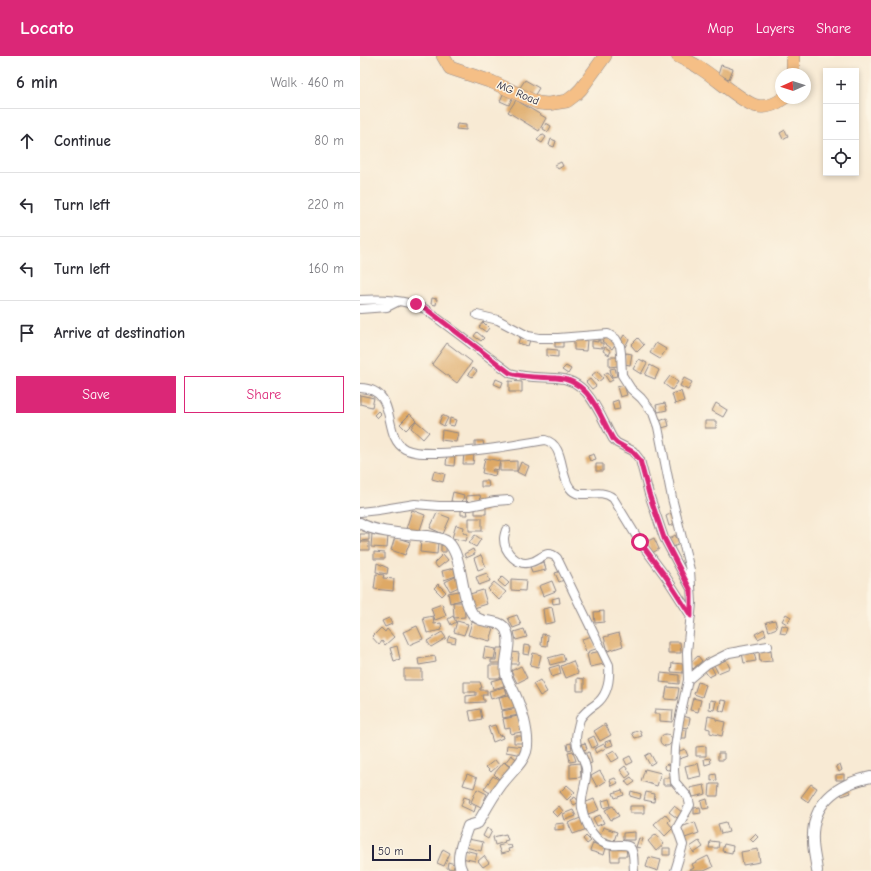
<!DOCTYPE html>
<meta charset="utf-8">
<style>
body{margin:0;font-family:"Comic Neue",sans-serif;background:#f7f7f7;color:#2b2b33}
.controls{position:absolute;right:12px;top:12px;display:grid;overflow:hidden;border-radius:0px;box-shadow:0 2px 6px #0003}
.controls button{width:36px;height:36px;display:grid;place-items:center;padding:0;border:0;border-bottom:1px solid #e1e1e2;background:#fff;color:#2b2b33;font:20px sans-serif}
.compass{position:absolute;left:415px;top:12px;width:36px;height:36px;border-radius:50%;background:#fff;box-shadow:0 2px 6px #0003;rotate:267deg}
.scale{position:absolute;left:12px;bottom:10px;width:59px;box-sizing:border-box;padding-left:4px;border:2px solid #22223b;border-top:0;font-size:11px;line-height:14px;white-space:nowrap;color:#22223b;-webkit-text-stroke:3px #fcf5e5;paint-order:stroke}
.stop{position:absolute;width:12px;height:12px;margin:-9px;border:3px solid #db2777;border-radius:50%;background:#fff}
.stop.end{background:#db2777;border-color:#fff;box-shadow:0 1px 4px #0008}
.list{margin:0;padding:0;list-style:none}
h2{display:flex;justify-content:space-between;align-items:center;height:52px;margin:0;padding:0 16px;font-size:17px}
h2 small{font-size:13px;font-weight:400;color:#7c7c81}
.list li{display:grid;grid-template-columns:26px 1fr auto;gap:12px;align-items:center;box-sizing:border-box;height:64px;padding:0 16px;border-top:1px solid #e1e1e2}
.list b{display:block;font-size:15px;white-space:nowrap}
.list em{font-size:13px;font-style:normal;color:#7c7c81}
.actions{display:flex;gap:8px;padding:12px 16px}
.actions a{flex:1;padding:9px 0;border:1px solid #db2777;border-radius:0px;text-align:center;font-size:14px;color:#db2777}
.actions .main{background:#db2777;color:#fff}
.icon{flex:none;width:22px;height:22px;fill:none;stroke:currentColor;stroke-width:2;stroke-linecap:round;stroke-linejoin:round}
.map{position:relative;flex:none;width:511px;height:815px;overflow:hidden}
header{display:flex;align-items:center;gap:24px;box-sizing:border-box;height:56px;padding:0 20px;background:#db2777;color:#fff}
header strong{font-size:19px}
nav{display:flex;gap:22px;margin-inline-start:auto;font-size:14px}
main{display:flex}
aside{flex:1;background:#fff}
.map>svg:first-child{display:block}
</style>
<header>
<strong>Locato</strong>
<nav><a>Map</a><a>Layers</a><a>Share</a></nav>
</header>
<main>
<aside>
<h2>6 min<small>Walk · 460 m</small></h2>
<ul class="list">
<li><svg class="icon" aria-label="ahead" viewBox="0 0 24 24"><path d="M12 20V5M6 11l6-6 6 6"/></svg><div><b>Continue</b></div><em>80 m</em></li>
<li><svg class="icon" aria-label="left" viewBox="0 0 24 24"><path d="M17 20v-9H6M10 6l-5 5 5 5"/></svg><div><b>Turn left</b></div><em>220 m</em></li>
<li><svg class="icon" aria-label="left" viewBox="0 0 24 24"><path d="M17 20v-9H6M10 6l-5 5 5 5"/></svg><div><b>Turn left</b></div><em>160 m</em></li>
<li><svg class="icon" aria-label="arrive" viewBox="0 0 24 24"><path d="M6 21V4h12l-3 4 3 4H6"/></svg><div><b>Arrive at destination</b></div></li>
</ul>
<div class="actions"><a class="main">Save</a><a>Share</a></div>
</aside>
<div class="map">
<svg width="511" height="815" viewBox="0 0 511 815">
<rect width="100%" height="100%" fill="#fcf5e5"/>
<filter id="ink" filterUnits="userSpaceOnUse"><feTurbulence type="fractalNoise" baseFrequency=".025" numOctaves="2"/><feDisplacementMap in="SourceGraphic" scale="8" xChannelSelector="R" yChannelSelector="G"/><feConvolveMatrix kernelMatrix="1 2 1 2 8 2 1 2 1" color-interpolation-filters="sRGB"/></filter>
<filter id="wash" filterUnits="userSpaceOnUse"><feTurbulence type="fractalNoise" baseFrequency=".012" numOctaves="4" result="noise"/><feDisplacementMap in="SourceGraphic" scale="16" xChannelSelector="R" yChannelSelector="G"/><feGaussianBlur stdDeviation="0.9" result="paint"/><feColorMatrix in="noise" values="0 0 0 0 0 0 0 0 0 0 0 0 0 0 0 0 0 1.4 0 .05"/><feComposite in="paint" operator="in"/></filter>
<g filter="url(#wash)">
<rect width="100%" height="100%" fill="#f8ead4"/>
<g id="blocks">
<path fill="#dea966" d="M361,9L373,13L369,23L358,19Z
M165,24L179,32L173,42L159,33Z
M144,36L153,40L149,49L140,45Z
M156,44L186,62L179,75L148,56Z
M186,67L191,70L188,76L183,73Z
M97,68L106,69V74L96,73Z
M425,74L428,80L423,83L420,77Z
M182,78L186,81L182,87L177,84Z
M191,83L196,85L194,91L189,89Z
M201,106L203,110L198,113L195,109Z
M72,242L77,243L76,249L71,248Z
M123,266L129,272L126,276L119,271Z
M117,276L124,282L121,285L114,280Z
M264,279L269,283L265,291L259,287Z
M246,280L256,287L252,293L242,285Z
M160,281L170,284L168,290L158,287Z
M278,282L284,289L277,296L271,289Z
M214,283L227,284L226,295L214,294Z
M238,284H240V287H243V292L232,291V285L238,286Z
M195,285H203V291H195Z
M87,287L112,306L97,327L72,308Z
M296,287L306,293L300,303L290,297Z
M245,291L251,295L249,299L243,295Z
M187,293L198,294V301L187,300Z
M266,297L272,298L270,309L264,308Z
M249,301H258V310L249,311Z
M279,303L287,307L281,318L273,313Z
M290,309L299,314L295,323L285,319Z
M206,310L211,313L208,318L202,314Z
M113,312L117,315L112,321L108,318Z
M255,312L257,320L252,321L250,313Z
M237,315L243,322L238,326L232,319Z
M248,316L253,324L249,326L244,318Z
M310,320L318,326L312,334L304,328Z
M324,322L332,326L328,334L320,330Z
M136,323L143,326L141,331L134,328Z
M230,323L236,330L232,333L226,326Z
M149,325L162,326V336H149Z
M264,329L267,339L260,341L257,331Z
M321,335L324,345L315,348L312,338Z
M0,339L14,342L12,351L0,348Z
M258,344L260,353L254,354L252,346Z
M305,347L307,354L298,356L296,349Z
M356,347L367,354L363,361L352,355Z
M18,355L21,358L17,362L14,359Z
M50,358L56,364L46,374L40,368Z
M82,359L88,362L84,370L79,367Z
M90,362L96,364L94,370L89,369Z
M307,362L309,370L302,372L300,365Z
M56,365L69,376L63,383L51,372Z
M345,365H356V372H345Z
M82,374L98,377L96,386L81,384Z
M115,385H123L124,390L115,391Z
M104,397L114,398L113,408H103Z
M87,398L95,399L94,410L86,409Z
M234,398L236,403L230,405L228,400Z
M125,402L140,405L138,414L133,413L132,415H136L135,420L122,417Z
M157,405V415H140V406Z
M161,406L169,410L165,420L157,416Z
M236,408H243V415H236Z
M74,415L85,418L83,426L72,423Z
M121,425H128L129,431H121Z
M93,436L104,439L102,447L91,445Z
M120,439L121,447L107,448L106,440Z
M115,451H126V458H115Z
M52,454L65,459L59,477L46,473Z
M101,454H107L108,459H101Z
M77,457L90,462L83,478L70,472Z
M312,457L316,468L309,470L306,460Z
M109,462H122V475H109Z
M96,469L104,471L103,477L108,478L106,485L92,482Z
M0,478H9V484L0,485Z
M12,478L28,480L27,492L11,491Z
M115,479L121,483L116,491L109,487Z
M315,479L320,488L313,491L309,483Z
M35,481L50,486L45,499L31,494Z
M294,482L299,493L292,497L286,486Z
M61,484L78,486L77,498L60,496Z
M0,486H9V494H0Z
M81,489H86V496H81Z
M113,493L115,498L106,502L104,498Z
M14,496L25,497V503H14Z
M83,498L88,504L78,512L74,507Z
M121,499L126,511L118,514L114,502Z
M184,506L186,514L172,517L170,510Z
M17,507L28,512L27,518L16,516Z
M94,512L96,520L84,524L82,515Z
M201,515L204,524L199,526L195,517Z
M127,517L130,525L119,529L116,521Z
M16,518L24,519L23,522L34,523L33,535L14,533Z
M97,520L101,530L90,535L85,526Z
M142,521L149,527L145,531L138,525Z
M151,523L166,524L165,535L151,534Z
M192,525L196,535L183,540L179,530Z
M134,526L146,536L139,544L128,533Z
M78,528L86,536L82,540L74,532Z
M123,534L127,548L114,552L110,538Z
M99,535L101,544L90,547L88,537Z
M199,541L200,547L193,548L192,543Z
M93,546H104L105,561L94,562Z
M82,548L86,560L75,564L71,552Z
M192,551L195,566L185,568L183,553Z
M244,555V566L235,567L234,556Z
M426,558L431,561L427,568L422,565Z
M157,559L161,569L153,572L148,562Z
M73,560L74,568L81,567L82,574L67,577L63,562Z
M93,560L96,566L91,569L88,563Z
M29,562L32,568L25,571L22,565Z
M415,564L417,572L409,575L406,566Z
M97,565L108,568L104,579L94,576Z
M112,566L134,572L130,585L108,579Z
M422,569L428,571L426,578L420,577Z
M57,570L63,583L49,589L43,576Z
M21,572L25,576L27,573L34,581L25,589L22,585L19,589L12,581Z
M164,573L167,581L156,584L154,576Z
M404,573L406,579L398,583L395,578Z
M82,576L86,582L71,591L67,585Z
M259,577L263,590L248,595L244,581Z
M182,578L188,579L187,590L181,589Z
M89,580L96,582L95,587L87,585Z
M232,580L236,593L226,596L222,583Z
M308,586H320L321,597H308Z
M164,589L171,590L169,599L163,598Z
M37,590L40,603L34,605L30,592Z
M125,591L136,593L134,603L123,602Z
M137,592H145L144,607H131V604H136Z
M411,594L412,605L400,606L399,595Z
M241,595L244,608L230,611L227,598Z
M394,595L396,605L384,607L382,597Z
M152,596L159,597L158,608H151Z
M173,597L181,599L178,612L170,610Z
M203,598L205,605L190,609L188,602Z
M75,600L76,606L59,609L58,603Z
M338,600L342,605L333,613L329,608Z
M366,604L370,612L358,617L354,609Z
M213,605L218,617L206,622L201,610Z
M312,607L323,608V617L311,616Z
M129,609H141V622H129Z
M199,609L201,618L192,621L189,612Z
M161,610L167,622L157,627L151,615Z
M351,610L355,618L349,621L344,614Z
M44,613H62V624H44Z
M301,617L319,619V628L300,626Z
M142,622L144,630L133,633L131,625Z
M217,622L224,623V635H217Z
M180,624L187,636L180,640L173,628Z
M104,626H120L122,632H120V634H127V639H122L123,644H125V646L106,647V640L116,639V636H104Z
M338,626L346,629L342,641L334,638Z
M145,631L147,638L131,643L129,635Z
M307,631L319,632L317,644L305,643Z
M154,638L156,651L142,654L139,641Z
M333,642L341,644L338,656L330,654Z
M350,644L356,645L354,654L349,653Z
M361,644L367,645L364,656L359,654Z
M158,652L159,659L143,662L142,655Z
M120,653L122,663L111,665L109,655Z
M295,653L313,654L312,666L300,665V658H294Z
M158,660L161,676L151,678L150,672L145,673L143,663Z
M323,660L330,662L328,672L321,671Z
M348,660L356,662V664L365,666L362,680L350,677V673L346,672Z
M245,668L251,679L240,685L234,675Z
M135,669L139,680L142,679L143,682L133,686L128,671Z
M280,674L282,680L275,682L272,677Z
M321,674H327L326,682H320Z
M300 684a6 6 0 1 1 12 0a6 6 0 1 1-12 0Z
M154,680H164V687H154Z
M234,680L238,689L232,692L228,683Z
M251,684L253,689L247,691L245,686Z
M211,687L212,693L208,694L207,688Z
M225,687L227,693L220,695L218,689Z
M244,688L246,692L236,697L234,693Z
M147,689L163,691L162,699L146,696Z
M346,690V700H336V691Z
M325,693L328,700L319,703L317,696Z
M254,694L259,702L252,706L247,698Z
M213,695L216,705L210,706L208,696Z
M229,696L232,707L228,708L224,698Z
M290,697L295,706L290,709L285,700Z
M358,697H364V704H358Z
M151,699L159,705L154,713L145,707Z
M270,700L273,706L267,709L264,703Z
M350,702L351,707L345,709L344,703Z
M135,704L139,709L131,716L126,711Z
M144,706L153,714L142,726L134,718Z
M220,707L221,721L210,722V708Z
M338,707L341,720L328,723L325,710Z
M305 711a3 3 0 1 1 6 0a3 3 0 1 1-6 0Z
M480,708L482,714L479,716L476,710Z
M265,710L271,718L266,722L260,714Z
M285,713L301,717L297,730L281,725Z
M240,715L246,725L237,731L231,720Z
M107,718L117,722L114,732L103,729Z
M356,718L357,724L351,725V719Z
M484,718V724H476V719Z
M133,720L142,726L133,739L124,733Z
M271,721L275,726L269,730L265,725Z
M255,722L258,727L252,730L250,724Z
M303,722H311V729H303Z
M350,728H359L358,740H349Z
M451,728L457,732L448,746L441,741Z
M207,729L215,736L207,744L200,736Z
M344,729L346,738L333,741L330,732Z
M117,733L127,738L121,751L111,746Z
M489,733L491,737L482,740L481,737Z
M262,734L264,739L255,742L253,737Z
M271,735L281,738L280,743L270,740Z
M286,736L295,738L294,746L284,744Z
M104,741L110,743L109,747L116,750L114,756L101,750Z
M215,741L219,746L214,749L210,744Z
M234,743L239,754L228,758L224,747Z
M249,743L251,750L244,752L242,745Z
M347,743L349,752L343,753L341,745Z
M199,750L203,755L197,761L192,756Z
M253,750L259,760L251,764L245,754Z
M270,750H284V757H270Z
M314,750L322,756L317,762L309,756Z
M340,751L341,757L334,758V752Z
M213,754L216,760L205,764L203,758Z
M305,758L310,764L308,766L313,772L305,780L294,768Z
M240,759L244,767L237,770L233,762Z
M223,761L227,773L213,778L208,767Z
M335,766L339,777L325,782L321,771Z
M366,766L369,776L361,778L358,768Z
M204,767V773L195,774V768Z
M243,771L257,776L254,785L240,780Z
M127,772L132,775L128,783L123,780Z
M275,776V784H263V777Z
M146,778L148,784L144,785L145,786L135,789L133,781Z
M296,778L304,788L296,795L288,785Z
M395,778L398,781L393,786L390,783Z
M226,780L231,785L227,788L223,783Z
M279,782L283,783L280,792L276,791Z
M108,783L123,786L121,795L106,791Z
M339,785L343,791L334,797L330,791Z
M350,785L359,786L358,792H349Z
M233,787L246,792L244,799L230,795Z
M146,788L147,790L151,789L152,792L148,793L149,796L141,798L138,790Z
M364,788L373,790L372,797L362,795Z
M266,791L267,800H259V805H251L250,792Z
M303,792H310V799H303Z
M83,793L90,797L84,810L77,807Z
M398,793L400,806L383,809L381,796Z
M104,794L117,797L115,805L102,802Z
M124,800L129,807L123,811L118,805Z
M348,800L353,811L344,815H328L334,812L332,808Z
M289,801L301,804L298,815L286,811Z
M88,806L95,808L93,813L87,812Z"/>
</g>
</g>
<g filter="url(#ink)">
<use href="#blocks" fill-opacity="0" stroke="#8d8688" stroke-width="1"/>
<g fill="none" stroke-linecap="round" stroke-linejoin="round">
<g stroke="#8d8688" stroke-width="10">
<path id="minor" d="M0,244C22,243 45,243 65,253L150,317C165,322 180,321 196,322C229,323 239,358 253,383L257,387L273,395L280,404L289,438L304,482L330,531
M0,253L27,251L37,246
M117,259L138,264L168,280L179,282H198L248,278L256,283L260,290L261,297L262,319L271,333L281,342L293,357L298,371L312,442L330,514L332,547L327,596L328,624
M0,332C40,333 21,380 45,393C55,398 68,397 79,397C115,396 150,390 185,384C205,389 199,418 210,432C220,446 238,430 253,442L280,486L306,521L331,560
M0,456L18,454L55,448L79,450H110L135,445L149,444
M146,474C145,477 144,480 144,483C144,496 158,511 171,506C177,505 182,499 188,498C192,498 194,499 197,502L249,609C250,623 248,639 236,648C230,652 224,656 220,663C219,666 218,671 217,675C213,694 223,696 226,712C228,726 220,738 222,752C225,767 235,789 252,789C258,790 265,787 270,791C275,797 273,808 274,815
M315,815L323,789L317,772L330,749L328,741L315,726L314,714L315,692L319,665L328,624L347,608L369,597L408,590"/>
</g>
<g stroke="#8d8688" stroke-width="12">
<path id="tertiary" d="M0,467C14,477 50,478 68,480C74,481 83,482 88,486C103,500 100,539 112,557C120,570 139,561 146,574C153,588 143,604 146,618C147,624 150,628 152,632C157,642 161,653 164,664C173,701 163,702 142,728C133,740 126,753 118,767L108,770C104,783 94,802 102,815
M457,815C456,805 453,795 453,785C451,747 477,728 511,721"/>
</g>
<g stroke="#8d8688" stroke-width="14">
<path id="primary" d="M83,0L90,12L132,26L178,47L188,48L207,45L215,39L221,33L245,0
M318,0C325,4 333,7 340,12C354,20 384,48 397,50C407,52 416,48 424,42
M433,18V0"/>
</g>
<use href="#minor" stroke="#fff" stroke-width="8"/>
<use href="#tertiary" stroke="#fff" stroke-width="10"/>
<use href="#primary" stroke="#f5bf86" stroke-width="13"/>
</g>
</g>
<g fill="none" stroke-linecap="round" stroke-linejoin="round" filter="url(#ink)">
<path stroke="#db2777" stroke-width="5" d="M56,248L65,252L150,317C165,322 180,321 196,322C229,323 239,358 253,383L257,387L273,396L280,404L289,438L304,482L331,535V560L306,521L280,486"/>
</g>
<g text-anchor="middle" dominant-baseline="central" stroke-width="3" stroke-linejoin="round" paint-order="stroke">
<g font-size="11" fill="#22223b" stroke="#fcf5e5">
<text transform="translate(158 37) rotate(23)">MG Road</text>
</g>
</g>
</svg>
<div class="controls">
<button>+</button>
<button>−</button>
<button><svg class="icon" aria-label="locate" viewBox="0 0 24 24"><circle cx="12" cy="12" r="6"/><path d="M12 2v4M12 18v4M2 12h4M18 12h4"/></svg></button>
</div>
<svg class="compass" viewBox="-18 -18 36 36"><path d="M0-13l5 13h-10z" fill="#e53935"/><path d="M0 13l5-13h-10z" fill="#7c7c81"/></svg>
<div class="scale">50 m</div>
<div class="stop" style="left:280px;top:486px"></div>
<div class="stop end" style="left:56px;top:248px"></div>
</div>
</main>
